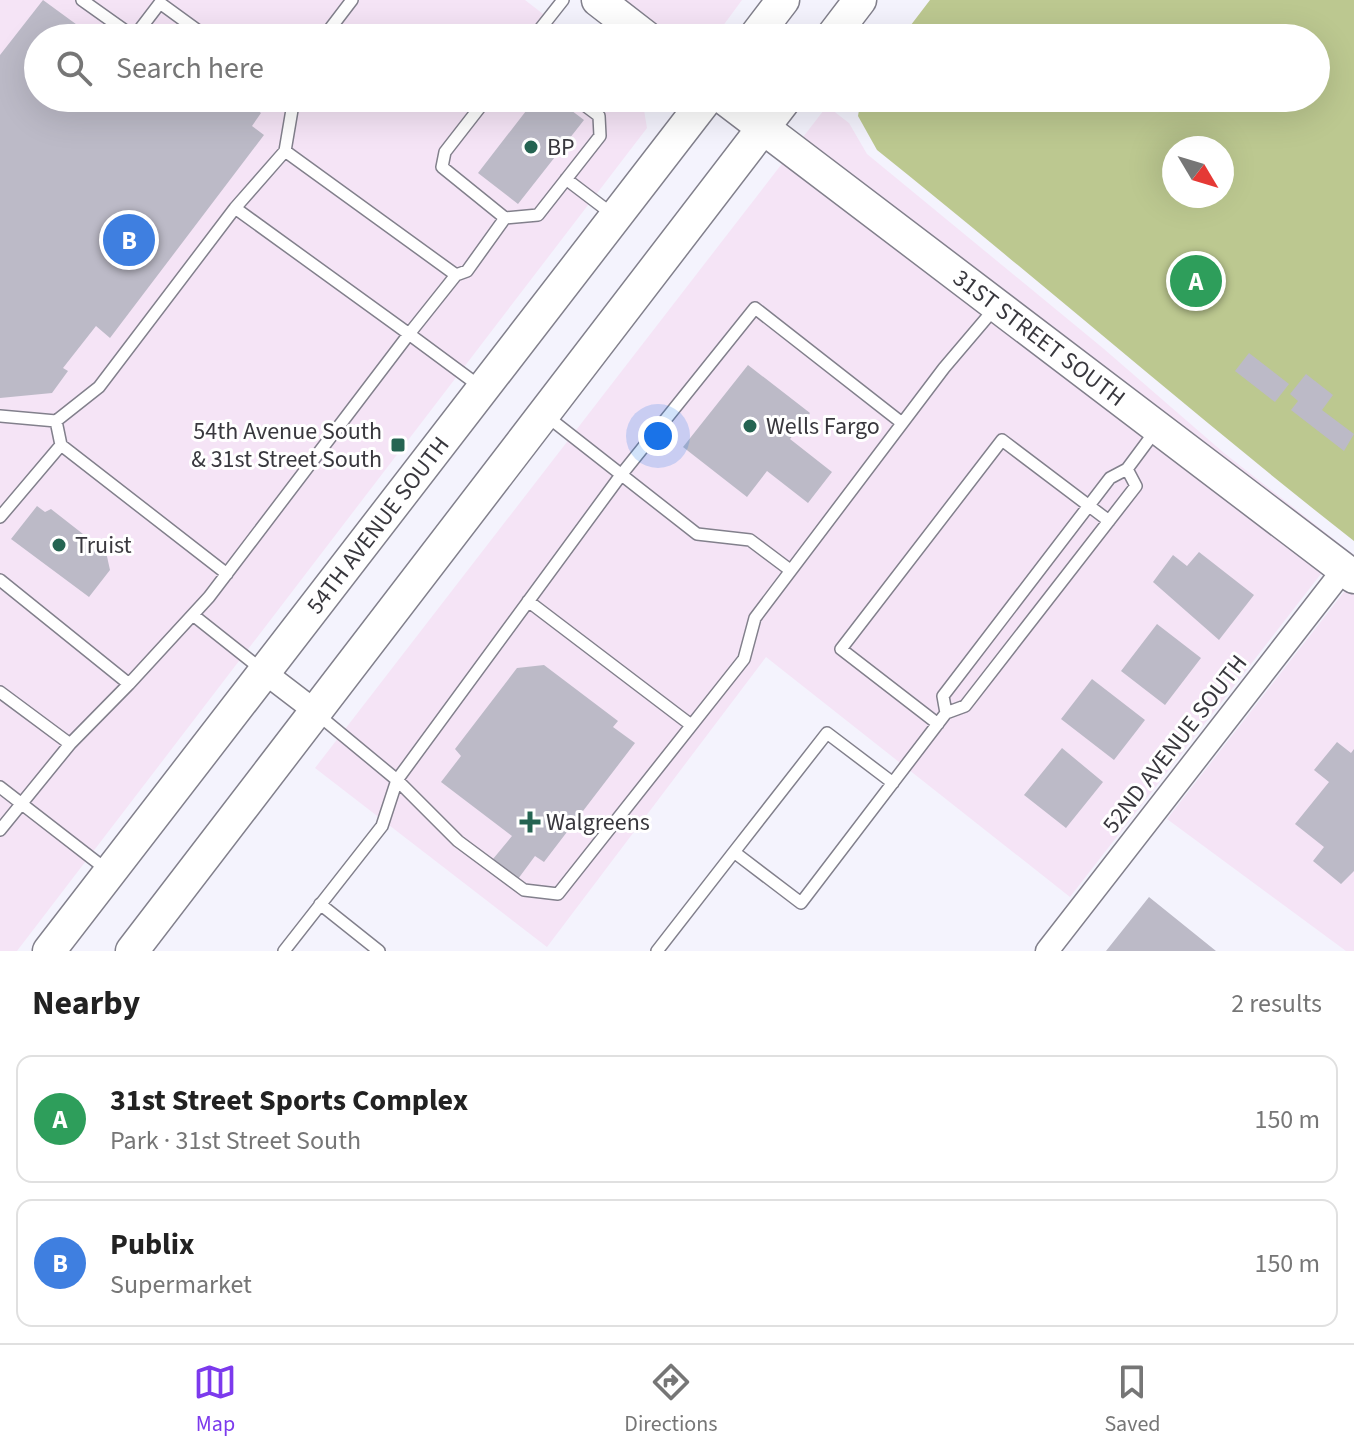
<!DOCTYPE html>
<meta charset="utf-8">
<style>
body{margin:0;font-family:"Source Sans 3",sans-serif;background:#f2f2f2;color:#222}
.compass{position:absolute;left:1162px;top:136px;width:72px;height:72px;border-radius:50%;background:#fff;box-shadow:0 8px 32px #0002;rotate:128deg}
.you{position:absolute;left:658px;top:436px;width:28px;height:28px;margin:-20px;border:6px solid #fff;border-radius:50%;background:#1a73e8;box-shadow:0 0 0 12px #1a73e833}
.badge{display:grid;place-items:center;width:52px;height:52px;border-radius:50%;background:#7c3aed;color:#fff;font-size:26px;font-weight:700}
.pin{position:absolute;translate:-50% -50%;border:4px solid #fff;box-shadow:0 2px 8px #0006}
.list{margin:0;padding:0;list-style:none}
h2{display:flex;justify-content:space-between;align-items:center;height:104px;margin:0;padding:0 32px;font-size:34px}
h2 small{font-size:26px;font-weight:400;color:#767676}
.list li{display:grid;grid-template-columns:52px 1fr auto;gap:24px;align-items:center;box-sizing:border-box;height:128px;margin:0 16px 16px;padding:0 16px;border:2px solid #e0e0e0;border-radius:16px}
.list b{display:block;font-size:30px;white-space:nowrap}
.list p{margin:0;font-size:26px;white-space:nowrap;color:#767676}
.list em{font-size:26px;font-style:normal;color:#767676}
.icon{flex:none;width:44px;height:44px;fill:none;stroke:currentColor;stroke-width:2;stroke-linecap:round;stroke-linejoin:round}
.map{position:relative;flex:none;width:1354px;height:951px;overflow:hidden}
.search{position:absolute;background:#fff;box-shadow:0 8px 32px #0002;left:24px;right:24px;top:24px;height:88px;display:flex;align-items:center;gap:20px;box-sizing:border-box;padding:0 28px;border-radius:44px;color:#767676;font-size:30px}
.sheet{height:392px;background:#fff}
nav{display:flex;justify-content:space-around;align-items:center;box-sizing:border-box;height:112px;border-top:2px solid #e0e0e0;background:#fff;font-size:22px;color:#767676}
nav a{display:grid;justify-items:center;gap:4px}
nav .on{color:#7c3aed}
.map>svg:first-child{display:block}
</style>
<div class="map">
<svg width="1354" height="951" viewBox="0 0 1354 951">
<rect width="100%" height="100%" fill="#f4f3fd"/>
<path fill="#f5e4f6" d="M0,0H525L574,38H38V98H642L647,128L17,951H0Z
M619,0H742L714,38H668Z
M827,106L849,123L867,154L1104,349L1224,453L1354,555V560L800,141Z
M784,161L1324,570L1070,897L766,657L547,947L315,768Z
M1347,588L1354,593V951H1346L1167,819Z"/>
<path fill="#bcc890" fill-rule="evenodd" d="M930,0H1354V541C1192,414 1037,278 877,150L858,116L861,98H1316V38H901ZM1174,148H1222V196H1174Z"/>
<path fill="#bcbac7" d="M43,0L95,38H38V98H242L261,113L252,126L264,135L110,338L96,326L63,368L68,371L52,393L0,398V55Z
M536,98H555L584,120L518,204L478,173Z
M1249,353L1289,384L1275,402L1235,371Z
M748,365L810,413L790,439L832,472L808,503L767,471L747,497L683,447Z
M1306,374L1333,395L1322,410L1354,434L1344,451L1291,410L1298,401L1290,394Z
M37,506L45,512L51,509L106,552L110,570L89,597L11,539Z
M1199,552L1254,595L1219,640L1153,582L1173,555L1187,566Z
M1157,624L1201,658L1165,705L1121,671Z
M544,665L618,721L613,727L635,743L544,862L535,856L518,879L493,859L512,836L441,782L461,756L455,749L517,668Z
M1092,679L1145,720L1114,760L1061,719Z
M1337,742L1351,753L1354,749V871L1341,884L1313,861L1324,847L1295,824L1329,782L1314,770Z
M1062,748L1103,782L1066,828L1024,795Z
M1149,897L1216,951H1106Z"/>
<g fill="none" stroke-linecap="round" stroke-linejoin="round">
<g stroke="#82808c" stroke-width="14">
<path id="lane" d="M82,0L134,37L160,3L208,38
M323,38L352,0
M533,38L563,0
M285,151L235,208L409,334L456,275L285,151L294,98
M566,179L612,214
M505,218L538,215L600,136L599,116L575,98
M456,275L467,271L505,218L442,167L445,152L487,98
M544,414L697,534L750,540L790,570
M0,416L56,421L61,445
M56,421L99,387L235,208
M0,517L61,445L227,574
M0,580L129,684L209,597L409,334L482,388
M528,601L691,725
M193,615L261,669
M0,692L70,744L0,830
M316,713L397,780L458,841L524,890L558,894L744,659L755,618L944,368L995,308
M946,713L943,696L1110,478L1127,469L1156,430
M938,724L841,649L1002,440L1109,521
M70,744L129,684
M0,787L107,870
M734,852L827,733L893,783
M320,904L379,951
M284,951L382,826L397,780L621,475L755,308L902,423
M657,951L734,852L801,903L946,713L965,706L1136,486L1127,469"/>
</g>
<g stroke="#82808c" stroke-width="25">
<path id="street" d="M264,672L315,711
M1047,951L1344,569"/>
</g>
<g stroke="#82808c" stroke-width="35">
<g id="secondary">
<path d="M598,0L647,38"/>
<path d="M754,38L783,0"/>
<path d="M831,38L860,0"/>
<path id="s1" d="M724,98L1354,577"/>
<path id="s2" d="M49,951L707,98"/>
<path d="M132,951L786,98"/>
</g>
</g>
<use href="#lane" stroke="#fff" stroke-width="11"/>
<use href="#street" stroke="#fff" stroke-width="22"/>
<use href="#secondary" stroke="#fff" stroke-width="32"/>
</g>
<g fill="#256452" stroke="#fff" stroke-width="3">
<circle cx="531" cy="147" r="8"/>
<circle cx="750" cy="426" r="8"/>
<rect x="390" y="437" width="16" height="16" rx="4"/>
<circle cx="59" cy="545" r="8"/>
<path d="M526 810h8v8h8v8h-8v8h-8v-8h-8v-8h8z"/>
</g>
<g text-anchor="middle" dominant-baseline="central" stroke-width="6" stroke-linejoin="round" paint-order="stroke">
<g font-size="24" fill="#39383e" stroke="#fff" text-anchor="start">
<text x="547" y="147">BP</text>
<text x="766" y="426">Wells Fargo</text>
<text x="382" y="431" text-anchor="end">54th Avenue South<tspan x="382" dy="28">&amp; 31st Street South</tspan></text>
<text x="75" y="545">Truist</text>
<text x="546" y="822">Walgreens</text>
</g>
<g font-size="24" fill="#39383e" stroke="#fff">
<text stroke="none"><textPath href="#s1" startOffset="396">31ST STREET SOUTH</textPath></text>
<text stroke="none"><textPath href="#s2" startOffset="538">54TH AVENUE SOUTH</textPath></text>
<text transform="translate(1175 744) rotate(-52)">52ND AVENUE SOUTH</text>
</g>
</g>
</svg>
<svg class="compass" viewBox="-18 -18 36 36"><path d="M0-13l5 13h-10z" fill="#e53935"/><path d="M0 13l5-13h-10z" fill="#767676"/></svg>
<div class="you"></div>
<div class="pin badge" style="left:1196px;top:281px;background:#2e9e5b">A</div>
<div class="pin badge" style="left:129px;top:240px;background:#3f7fe0">B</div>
<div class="search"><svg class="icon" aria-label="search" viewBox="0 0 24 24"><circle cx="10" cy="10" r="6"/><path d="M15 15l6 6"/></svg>Search here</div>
</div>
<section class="sheet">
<h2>Nearby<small>2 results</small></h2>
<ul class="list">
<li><span class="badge" style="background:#2e9e5b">A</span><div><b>31st Street Sports Complex</b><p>Park · 31st Street South</p></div><em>150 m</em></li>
<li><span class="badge" style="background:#3f7fe0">B</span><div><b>Publix</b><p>Supermarket</p></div><em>150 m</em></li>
</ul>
</section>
<nav>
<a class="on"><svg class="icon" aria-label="map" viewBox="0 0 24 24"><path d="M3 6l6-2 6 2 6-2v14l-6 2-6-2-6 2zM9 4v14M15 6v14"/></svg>Map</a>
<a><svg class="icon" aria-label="directions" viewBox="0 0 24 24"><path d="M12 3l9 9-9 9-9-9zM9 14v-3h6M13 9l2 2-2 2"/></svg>Directions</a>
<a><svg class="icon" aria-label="saved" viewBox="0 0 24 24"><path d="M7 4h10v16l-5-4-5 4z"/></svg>Saved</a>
</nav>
